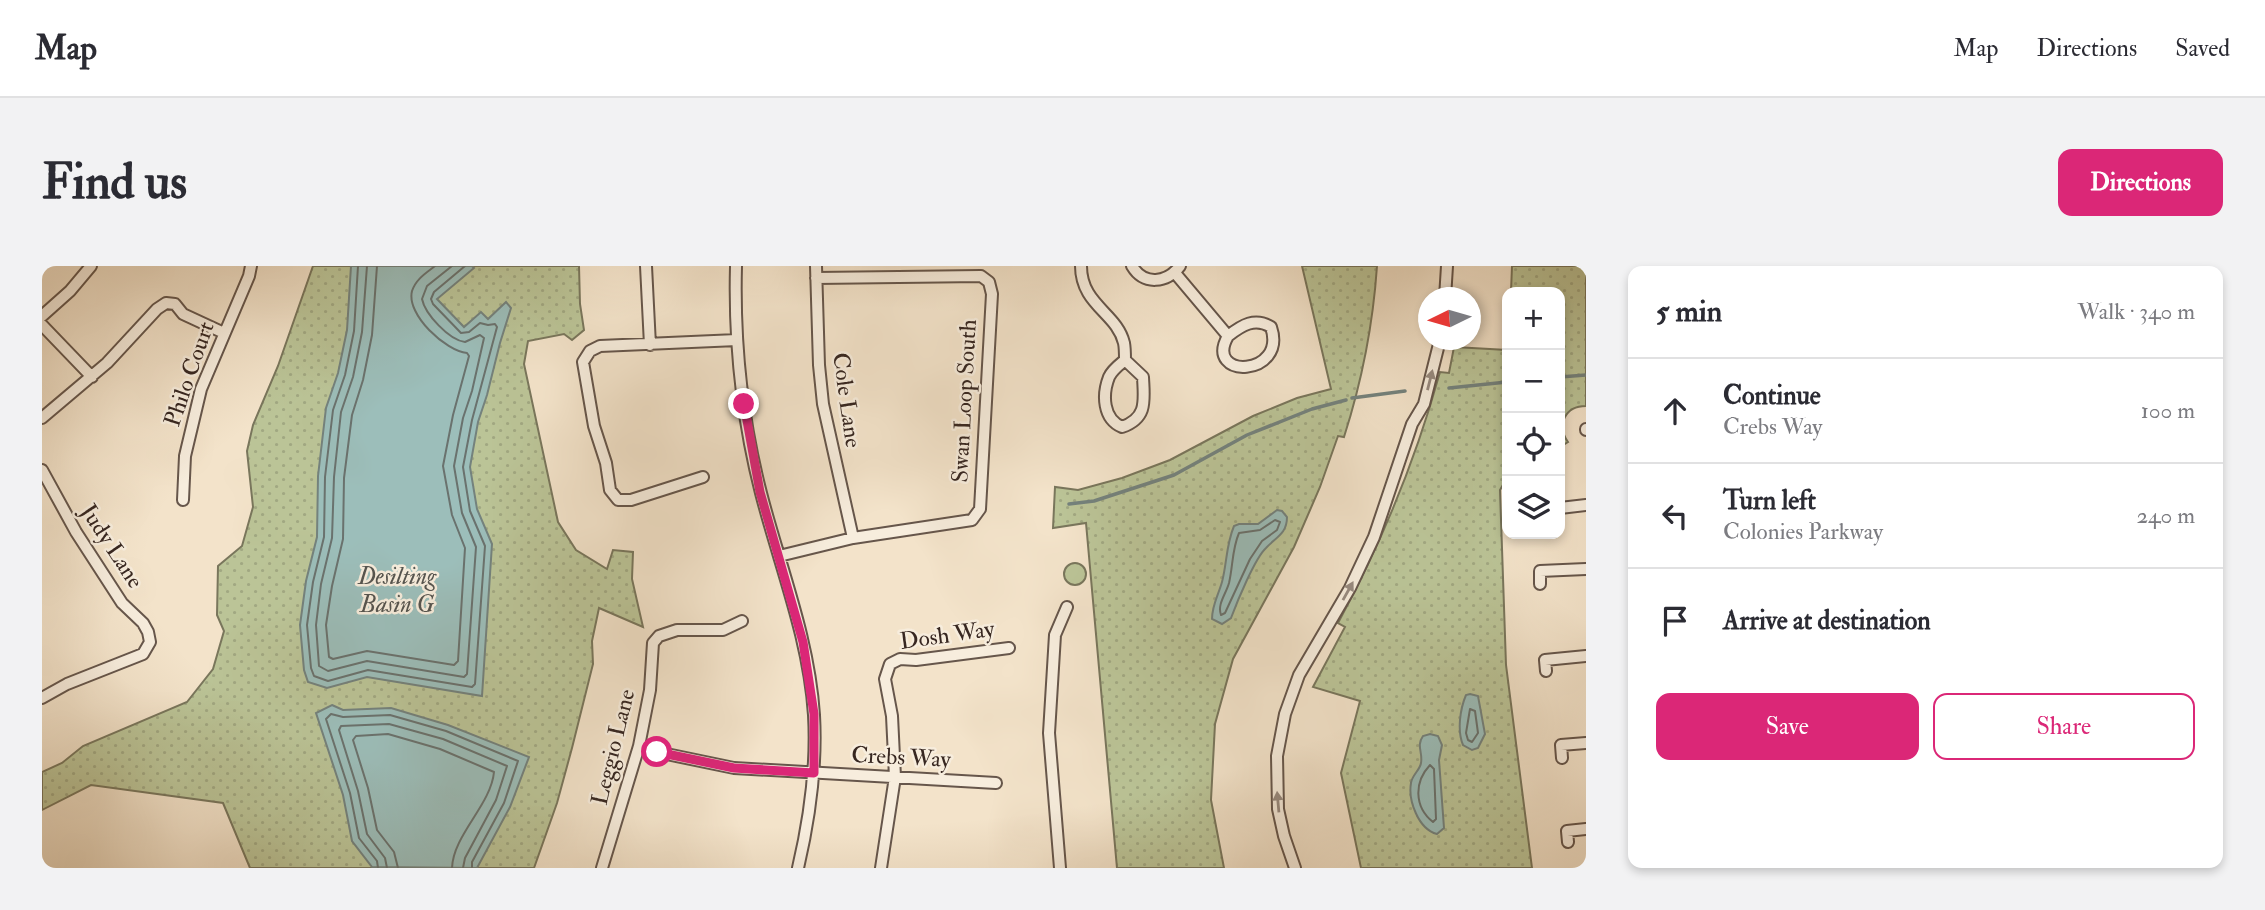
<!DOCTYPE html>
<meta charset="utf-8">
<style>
body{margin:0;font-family:"IM FELL Double Pica",serif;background:#f2f2f3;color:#2b2b33}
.controls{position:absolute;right:21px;top:21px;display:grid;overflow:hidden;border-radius:14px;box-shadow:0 4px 10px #0003}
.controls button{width:63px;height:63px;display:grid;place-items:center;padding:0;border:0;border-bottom:2px solid #e1e1e2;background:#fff;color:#2b2b33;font:35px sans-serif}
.compass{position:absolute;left:1376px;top:21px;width:63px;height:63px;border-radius:50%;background:#fff;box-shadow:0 4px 10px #0003;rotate:265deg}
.stop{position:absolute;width:21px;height:21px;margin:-16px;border:5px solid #db2777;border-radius:50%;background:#fff}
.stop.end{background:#db2777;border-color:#fff;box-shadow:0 2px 7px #0008}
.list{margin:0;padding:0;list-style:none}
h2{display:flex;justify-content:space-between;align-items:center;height:91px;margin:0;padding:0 28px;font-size:30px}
h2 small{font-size:23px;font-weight:400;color:#7c7c81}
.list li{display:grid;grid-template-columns:46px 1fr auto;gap:21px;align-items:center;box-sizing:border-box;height:105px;padding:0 28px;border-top:2px solid #e1e1e2}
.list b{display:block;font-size:26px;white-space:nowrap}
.list p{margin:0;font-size:23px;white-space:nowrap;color:#7c7c81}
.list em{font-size:23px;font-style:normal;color:#7c7c81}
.actions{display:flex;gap:14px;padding:21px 28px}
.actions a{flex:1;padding:16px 0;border:2px solid #db2777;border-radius:14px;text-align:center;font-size:24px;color:#db2777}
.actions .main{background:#db2777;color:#fff}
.icon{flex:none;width:38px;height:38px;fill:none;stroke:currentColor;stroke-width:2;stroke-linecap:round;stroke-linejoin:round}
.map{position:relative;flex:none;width:1544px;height:602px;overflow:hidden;border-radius:14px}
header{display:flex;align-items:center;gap:42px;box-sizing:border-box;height:98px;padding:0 35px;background:#fff;border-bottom:2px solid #e1e1e2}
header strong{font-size:33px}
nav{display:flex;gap:38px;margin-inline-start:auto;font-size:24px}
.intro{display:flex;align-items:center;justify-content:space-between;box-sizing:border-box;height:168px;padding:0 42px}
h1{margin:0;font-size:49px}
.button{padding:18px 32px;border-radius:14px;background:#db2777;color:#fff;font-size:24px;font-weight:700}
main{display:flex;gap:42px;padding:0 42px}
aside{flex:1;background:#fff;border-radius:14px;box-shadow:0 4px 10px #0003}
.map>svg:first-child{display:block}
</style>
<header>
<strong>Map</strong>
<nav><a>Map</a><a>Directions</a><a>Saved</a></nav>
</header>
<div class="intro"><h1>Find us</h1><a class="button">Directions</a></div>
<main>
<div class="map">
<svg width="1544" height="602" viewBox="0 0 1544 602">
<defs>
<pattern id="grass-dots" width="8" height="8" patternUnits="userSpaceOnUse" patternTransform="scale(1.75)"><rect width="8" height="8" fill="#bbc497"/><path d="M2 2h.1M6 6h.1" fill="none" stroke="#a1a882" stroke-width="1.8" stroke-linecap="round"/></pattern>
</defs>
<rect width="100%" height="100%" fill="#f3e3ca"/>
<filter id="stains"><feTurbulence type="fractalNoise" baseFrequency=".00286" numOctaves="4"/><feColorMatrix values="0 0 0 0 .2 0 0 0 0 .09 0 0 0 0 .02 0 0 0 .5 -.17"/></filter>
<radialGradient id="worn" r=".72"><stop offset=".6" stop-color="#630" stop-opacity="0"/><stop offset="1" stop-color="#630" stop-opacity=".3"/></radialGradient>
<path fill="url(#grass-dots)" stroke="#79765c" stroke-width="2" d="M271,0H537L538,38L542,64L530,74L522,68L486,75L482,98L516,256L534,284L565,303L571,284L591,286L590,313L601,361L557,342L550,375L551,398L530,482L515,537L492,602H208L181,537L49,519L0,544V506L20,497L41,480L145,436L171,403L182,365L175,349L176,300L200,280L211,241L205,185L211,159L236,100Z
M1260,0H1335C1331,59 1320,115 1302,171L1296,170L1278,221L1252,281L1191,393L1173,458L1169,534L1182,602H1075L1044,257L1011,262L1013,221L1036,224L1080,212L1128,194L1211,150L1255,132L1289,123Z
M1470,0H1544V140C1523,140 1514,159 1526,176L1518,181V26H1469Z
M1412,81L1465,84V212L1458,224L1464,399L1490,602H1319L1299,507L1318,435L1271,421L1303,361L1296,357C1339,278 1374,193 1398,106L1407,107Z"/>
<path fill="#bbc497" stroke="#79765c" stroke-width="2" d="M1022 308a11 11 0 1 1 22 0a11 11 0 1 1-22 0Z"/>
<path fill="#9cbeba" stroke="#74827d" stroke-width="2" d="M309,0H430L432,2L395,33L422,61L439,46L446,53L464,36L469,42L458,77L445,129L436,156L428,201L435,243L450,278L440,430L325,411L285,422L266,416L262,404L258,359L264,315L275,271L276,210L284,142L296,107L305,64Z
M1235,244L1240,245L1245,251C1245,268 1234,271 1224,282C1213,292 1195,336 1189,352L1180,358L1170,353C1170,339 1176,330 1180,316C1185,297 1184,279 1192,260L1197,258H1216Z
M1428,428L1436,430L1443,468L1436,482L1430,484L1421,479C1415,465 1418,443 1424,429Z
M290,439L301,444L349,442L406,459L487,491L468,541L435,602L330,601L310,575L301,529L274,447Z
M1388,468L1396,470L1400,479L1397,494L1402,562L1395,568C1376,563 1366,534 1369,517C1370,509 1378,504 1379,497C1381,486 1374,480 1381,470Z"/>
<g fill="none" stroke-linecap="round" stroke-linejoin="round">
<path stroke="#6a726e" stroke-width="2" d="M316,0L312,65L303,109L291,144L283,211L282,271L271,316L265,359L269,402L272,410L286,415L326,404L430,421L433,418L443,280L428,245L421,201L430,154L455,61L453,58L446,59L438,57L427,66L419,67L391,38L389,33L392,26L423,0
M325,0L320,66L311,111L299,146L292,211L290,272L279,318L274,359L277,400L286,405L325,395L422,411L425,408L434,281L420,247L412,200L421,152L430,125L442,72L438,69L423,76C407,74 383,48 380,33L385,20L410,0
M335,0L330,69L321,114L310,149L302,212L301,273L290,320L284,359L287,391L291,393L325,385L412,399L416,395L423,282L410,249L401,200L411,149L427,90L425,87C404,85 364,49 370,25C374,13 384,7 393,0
M1233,254L1238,256L1235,264L1220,275L1208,293L1183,347L1179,349C1175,338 1184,328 1187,317C1191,300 1190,283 1197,267L1218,264Z
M1428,443L1433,445L1436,467L1430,476L1426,474L1424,467Z
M1388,499L1392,503L1394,553L1391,556C1372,541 1372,516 1388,499Z
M336,602L335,595L317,572L308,527L284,453L289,448L301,451L348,449L404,465L476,495L462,537L430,596V602
M345,602L343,592L325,568L316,525L297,464L299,460L347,458L401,473L465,500L454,534L423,592L421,602
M356,602L352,586L335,564L326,522L311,474L314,470L346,468L398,483L452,506C449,539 411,569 410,602"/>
<path stroke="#74827d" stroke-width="3.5" d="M1518,111L1544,109
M1407,122L1465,116
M1310,132L1363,125
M1027,238L1052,235L1132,209L1205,169L1270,143L1304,134"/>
<g stroke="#66564b" stroke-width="14">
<path id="minor" d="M604,0L608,79
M694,0C692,76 700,153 719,227C738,301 767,372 772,449C775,502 768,551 756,602
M774,0L777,99L781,138L811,272
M1039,0C1039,39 1075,47 1082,77C1083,82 1083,89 1083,94
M1090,0C1102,20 1125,17 1138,0
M1133,7L1186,70C1161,114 1246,111 1229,61C1213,51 1200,59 1186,70
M1403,32L1405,0
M0,50L28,25L49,0
M0,59L50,111
M1083,94L1101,111C1102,134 1106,152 1080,161C1061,153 1060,129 1067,111C1070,104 1077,99 1083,94Z
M0,152L65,97L115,43L124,37L133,38L141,48L182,67
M1544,163V164
M0,204L34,266L80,337L101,357L106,366L108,376L101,388L25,418L0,432
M661,211L589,234H576L568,224L564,197L552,160L541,96L548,85L558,80L695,74
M141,234L143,190L159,123L207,10L209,0
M1518,242L1544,239
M737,290L811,272L930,254L938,243L950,28L947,16L939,10L774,12
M1498,318V305L1544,303
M1504,405L1503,394L1544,390
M597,480L615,486L692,502L954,517
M1520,492L1519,479L1544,477
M1526,576L1525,565L1544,563
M560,602L597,480L608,424L611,377L617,370L635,364H681L700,355
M839,602L853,511L850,450L843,413L848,398L858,393L874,394L967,382
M1018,602L1007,467L1013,369L1025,341
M1253,602L1242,570L1236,543L1235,490L1243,448L1257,409L1308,322L1332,271L1370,158L1382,138L1398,74"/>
</g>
<use href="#minor" stroke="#f7eddd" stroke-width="10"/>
</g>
<defs><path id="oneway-solid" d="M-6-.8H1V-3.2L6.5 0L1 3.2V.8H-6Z" transform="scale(1.75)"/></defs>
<g fill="#978a7f">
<use href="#oneway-solid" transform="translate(1388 114) rotate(-76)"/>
<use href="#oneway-solid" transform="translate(1306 325) rotate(-61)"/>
<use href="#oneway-solid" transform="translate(1236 536) rotate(-95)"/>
</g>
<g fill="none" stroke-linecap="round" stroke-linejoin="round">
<path stroke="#db2777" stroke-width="9" d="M615,486L692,502L772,507V448L761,376L718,226L702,138"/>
</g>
<g text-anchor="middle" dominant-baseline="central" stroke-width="5" stroke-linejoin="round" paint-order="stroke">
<g font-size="23" fill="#372721" stroke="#f7eddd">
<text transform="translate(147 108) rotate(-71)">Philo Court</text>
<text transform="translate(805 134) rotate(82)">Cole Lane</text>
<text transform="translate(922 135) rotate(-87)">Swan Loop South</text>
<text transform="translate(70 280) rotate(57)">Judy Lane</text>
<text transform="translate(905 369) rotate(-8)">Dosh Way</text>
<text transform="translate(571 481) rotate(-76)">Leggio Lane</text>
<text transform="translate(859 491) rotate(3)">Crebs Way</text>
</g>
<g font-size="24" font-style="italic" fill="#55544f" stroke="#f7eddd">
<text x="355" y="310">Desilting<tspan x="355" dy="28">Basin G</tspan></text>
</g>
</g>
<rect width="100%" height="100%" filter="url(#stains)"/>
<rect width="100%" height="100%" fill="url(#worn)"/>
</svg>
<div class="controls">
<button>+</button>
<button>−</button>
<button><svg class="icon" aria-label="locate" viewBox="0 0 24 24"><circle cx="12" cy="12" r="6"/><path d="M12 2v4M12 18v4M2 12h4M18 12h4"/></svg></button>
<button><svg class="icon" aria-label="layers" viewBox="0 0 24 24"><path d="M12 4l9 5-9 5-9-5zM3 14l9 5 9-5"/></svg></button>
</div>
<svg class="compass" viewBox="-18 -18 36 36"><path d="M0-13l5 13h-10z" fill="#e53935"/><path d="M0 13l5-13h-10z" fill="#7c7c81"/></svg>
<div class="stop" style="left:615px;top:486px"></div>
<div class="stop end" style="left:702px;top:138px"></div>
</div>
<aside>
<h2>5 min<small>Walk · 340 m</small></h2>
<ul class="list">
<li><svg class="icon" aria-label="ahead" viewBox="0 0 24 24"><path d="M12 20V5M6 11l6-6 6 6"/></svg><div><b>Continue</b><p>Crebs Way</p></div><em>100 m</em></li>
<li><svg class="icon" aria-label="left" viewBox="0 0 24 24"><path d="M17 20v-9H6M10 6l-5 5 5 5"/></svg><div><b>Turn left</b><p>Colonies Parkway</p></div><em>240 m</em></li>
<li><svg class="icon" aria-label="arrive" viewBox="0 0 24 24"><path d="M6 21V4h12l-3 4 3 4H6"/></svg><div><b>Arrive at destination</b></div></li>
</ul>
<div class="actions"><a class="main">Save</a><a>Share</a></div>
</aside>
</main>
